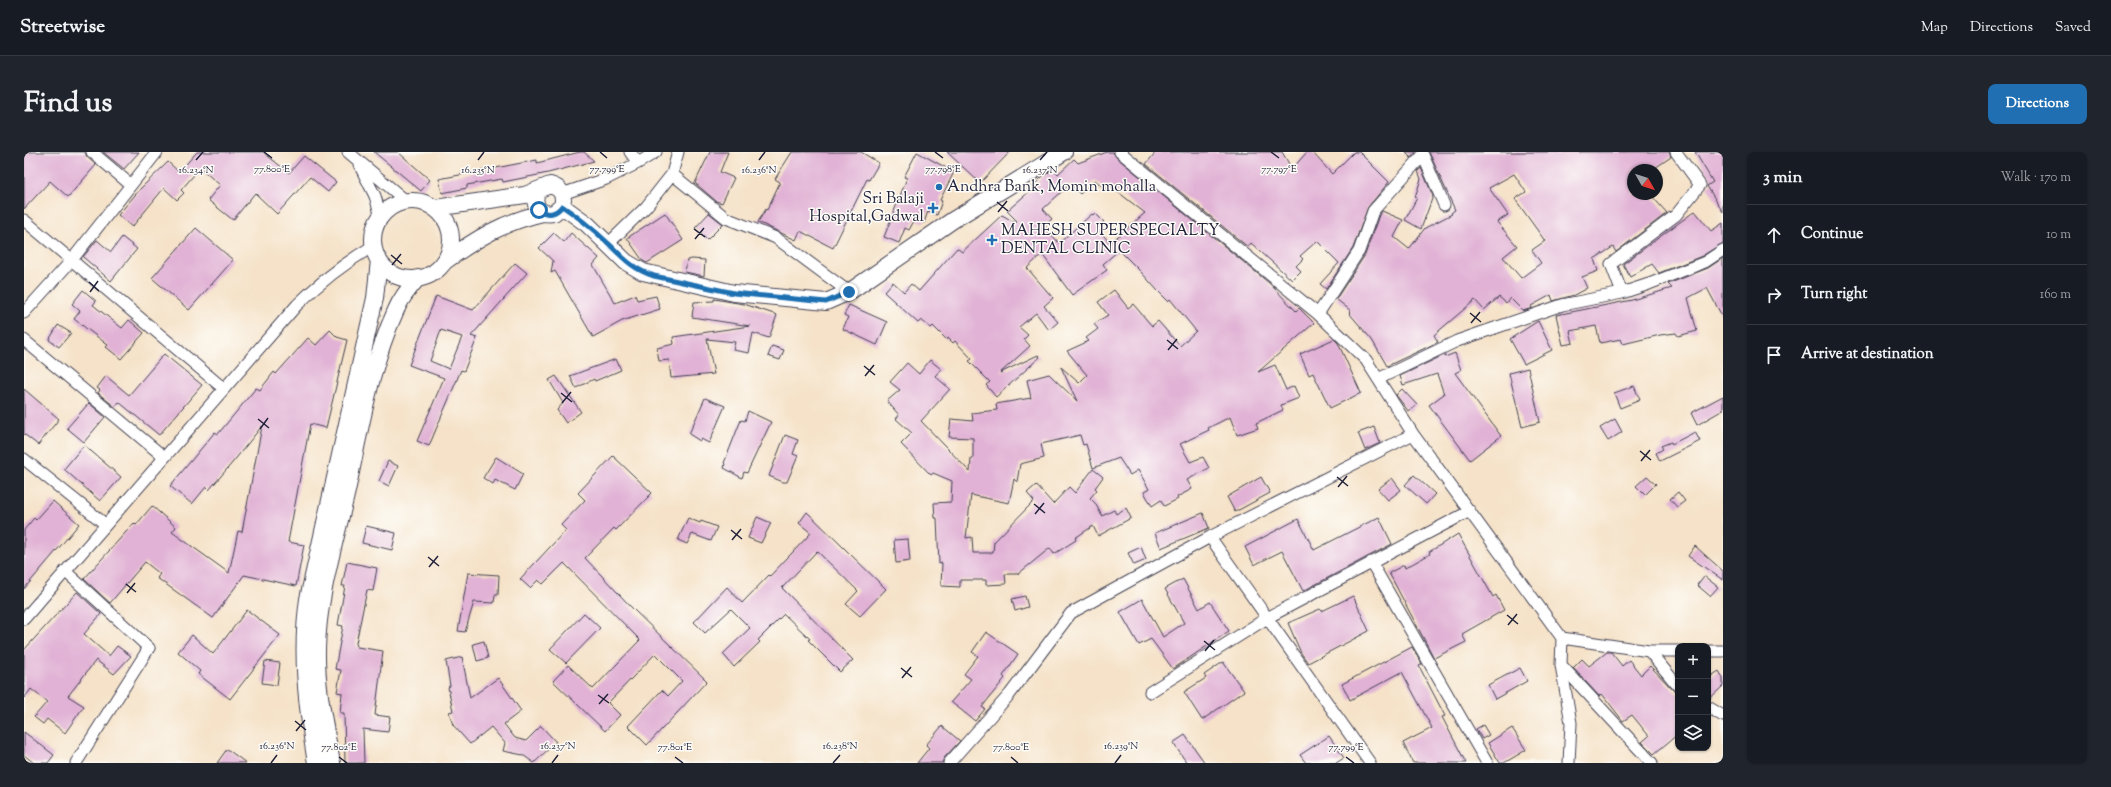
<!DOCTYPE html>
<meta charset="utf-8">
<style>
body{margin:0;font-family:"Sorts Mill Goudy",serif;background:#20242c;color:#f1f3f6}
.controls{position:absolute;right:12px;bottom:12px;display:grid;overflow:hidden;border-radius:8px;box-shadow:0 1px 3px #0004}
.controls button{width:36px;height:36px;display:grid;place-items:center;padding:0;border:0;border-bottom:1px solid #363941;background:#171b24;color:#f1f3f6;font:20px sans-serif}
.compass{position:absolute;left:1603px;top:12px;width:36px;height:36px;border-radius:50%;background:#171b24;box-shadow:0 1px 3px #0004;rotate:129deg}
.stop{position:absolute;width:12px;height:12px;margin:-9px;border:3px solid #1f6fb2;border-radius:50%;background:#fff}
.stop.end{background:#1f6fb2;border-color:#fff;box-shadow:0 1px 4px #0008}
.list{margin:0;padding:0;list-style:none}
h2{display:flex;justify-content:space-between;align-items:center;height:52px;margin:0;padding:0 16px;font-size:17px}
h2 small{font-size:13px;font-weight:400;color:#9ea1a6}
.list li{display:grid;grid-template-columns:26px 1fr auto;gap:12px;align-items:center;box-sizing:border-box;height:60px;padding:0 16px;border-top:1px solid #363941}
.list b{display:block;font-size:15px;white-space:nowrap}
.list em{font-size:13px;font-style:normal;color:#9ea1a6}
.icon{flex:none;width:22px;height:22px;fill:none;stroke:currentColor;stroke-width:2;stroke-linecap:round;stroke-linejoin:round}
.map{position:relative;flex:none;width:1699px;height:611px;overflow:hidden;border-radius:8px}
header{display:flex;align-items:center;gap:24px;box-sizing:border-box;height:56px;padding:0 20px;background:#171b24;border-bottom:1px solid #363941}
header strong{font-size:19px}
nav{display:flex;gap:22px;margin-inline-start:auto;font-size:14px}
.intro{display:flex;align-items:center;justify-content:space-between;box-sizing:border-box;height:96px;padding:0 24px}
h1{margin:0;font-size:28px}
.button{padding:10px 18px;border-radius:8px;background:#1f6fb2;color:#fff;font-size:14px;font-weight:700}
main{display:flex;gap:24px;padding:0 24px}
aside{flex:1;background:#171b24;border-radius:8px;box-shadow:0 1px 3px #0004}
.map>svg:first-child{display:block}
</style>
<header>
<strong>Streetwise</strong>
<nav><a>Map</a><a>Directions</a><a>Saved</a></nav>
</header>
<div class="intro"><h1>Find us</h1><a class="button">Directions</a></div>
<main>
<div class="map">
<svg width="1699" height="611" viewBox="0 0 1699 611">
<rect width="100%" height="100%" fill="#fdfcf7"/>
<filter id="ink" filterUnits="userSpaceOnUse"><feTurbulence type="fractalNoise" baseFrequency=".025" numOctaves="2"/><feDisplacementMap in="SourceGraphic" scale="8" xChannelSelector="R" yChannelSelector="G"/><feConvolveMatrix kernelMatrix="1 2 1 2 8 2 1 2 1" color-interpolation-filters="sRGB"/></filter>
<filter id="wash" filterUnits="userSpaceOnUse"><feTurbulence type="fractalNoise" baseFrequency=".012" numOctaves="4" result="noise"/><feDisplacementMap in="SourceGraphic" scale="16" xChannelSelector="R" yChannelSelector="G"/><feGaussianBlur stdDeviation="0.9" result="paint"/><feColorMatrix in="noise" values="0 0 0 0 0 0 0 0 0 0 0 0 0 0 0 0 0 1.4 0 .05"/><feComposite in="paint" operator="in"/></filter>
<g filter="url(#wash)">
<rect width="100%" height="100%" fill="#f5e2c8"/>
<g id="blocks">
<path fill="#e1b2d5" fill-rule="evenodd" d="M3,0H61L63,5L72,13L44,45L26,29L0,57V4Z
M79,0H115L100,17Z
M173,0H239L265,21L280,4L312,30L304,40L286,25L253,62L231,41L209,68L184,48L196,33L176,16L157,38L160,41L153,48L140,36L108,75L94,63L117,36L144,10L155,20Z
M350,0H374L406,28L397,39Z
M556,0H560L570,9L524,21L479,30L478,27L443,33V36L418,41L415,27L513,8V11Z
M686,0H704L696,20L710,26L698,51L692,49L671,31Z
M768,0H837L855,11L845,28L843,27L809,96L776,79L772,88L734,70L742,57L743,58L756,30L751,27Z
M893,0L930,20L916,48L918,49L913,63L904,59L900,71L891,67L885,78L881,76L875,91L860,85L883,26L880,25Z
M923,0H986L956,31Z
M1083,0H1089L1092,5L1245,131L1272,159L1275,156L1290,171L1234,220L1251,213L1262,238L1270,234L1275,246L1257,253L1259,258L1232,271L1234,276L1213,283L1206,265L1184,276L1185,278L1156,292L1166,310L1179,305L1185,316L1163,328L1168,337L1153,345L1154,347L1140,354L1137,348L1128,354L1120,340L1125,337L1114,318L1106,323L1095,306L1069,316L1062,292L1059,293L1056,283L1017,292L1020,306L996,312L993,330L990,327L985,351L947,343L942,386L948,385L949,401H969L970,390L1010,349L1003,341L1012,333L1029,352L1045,335L1051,341L1069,317L1079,325L1071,336L1073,338L1066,346L1071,351L1078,364L1090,358L1092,362L1102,356L1107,366L1074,384L1069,374L1051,386L1052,388L1030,402L1026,396L994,422H981L982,432L962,433V428H936V435L917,434L918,411L915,412L913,366H911L910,351L927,350L928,329L909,321L907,323L877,292L888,281L872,267L875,263L863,249L876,238L866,230L883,211L895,222L906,208L917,217L911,224L926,237L897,269L946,320L947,307H949V286L925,285L927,267L949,269L948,261L973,258L972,252L1007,246L1003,228L1025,222L1053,249L1037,215L1055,231L1063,223L1043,199L1065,189L1062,186L1074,177L1070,172L1084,163L1074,150L1090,138L1104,156L1109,152L1128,174L1134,169L1156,194L1172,179L1146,147L1144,149L1133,138L1117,120L1095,98L1079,112L1083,118L1048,143L1018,102L1003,116L1029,146L1020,154L1034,170L1025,178L1012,161L995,175L1004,183L1000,187L1006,194L976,221L1014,203L1016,205L972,245L962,233L966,230L945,209L948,207L931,189L929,191L924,186L923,188L909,174L907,176L897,168L894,171L860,140L869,130L880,140L887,132L895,139L933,96L938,100L978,63L992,71L993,69L983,59L1007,38L1006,37L1019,24L1030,17L1034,22L1050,7L1054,11ZM1071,28L1081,37L1085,33L1121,61L1086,91L1073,76L1080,70L1071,61L1069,63L1068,62L1035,91L1020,74L1028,67L1019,57L1046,32L1056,42Z
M1132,0H1258L1268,17L1283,0H1288L1308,22L1330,0H1335L1365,30L1344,55L1329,96L1302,137L1296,132L1315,111L1293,89L1276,104L1279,107L1272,114L1277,119L1268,128L1227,91L1224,95L1122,12Z
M1381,0H1392L1387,6Z
M1405,0H1645L1647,5L1628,18H1609V42H1626L1643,61L1592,100L1589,95L1570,107L1574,119L1558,125L1563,136L1550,143L1529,149L1527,143L1507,154L1508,156L1499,159L1486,146L1482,151L1475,145L1460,158L1451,148L1410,183L1414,190L1363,214L1348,188L1325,161L1327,159L1312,147L1341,103L1355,63L1358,59L1379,68L1370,85L1385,97L1401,76L1428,62L1427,61L1431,58ZM1490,22L1502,40L1491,47L1521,89L1508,98L1517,111L1497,126L1479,105L1493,94L1473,70L1484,63L1465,36Z
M1671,0H1699V60L1683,34L1689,30Z
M1397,16L1409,44L1397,77L1381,68L1393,46L1391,45L1397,27L1394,19Z
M1671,59L1687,79L1699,71V91L1678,104L1635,121L1628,112L1606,125L1599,112Z
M641,61L659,88L623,111L619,109L603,86Z
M685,61L699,72L683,88L671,76Z
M172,76L209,108L165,158L128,126Z
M530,81L540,90L547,81L575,106L569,113L591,151L611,143L613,148L632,144L636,157L598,169L569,185L531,119L527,121L529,109L515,96Z
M98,85L113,97L87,129L59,105L73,88L87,100Z
M1699,106V166L1683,136L1664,146L1673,179L1654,184L1652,181L1636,183L1599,192L1597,187L1576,191L1572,174L1546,179L1549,191L1539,193L1532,163L1608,148L1648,136L1644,132L1684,116Z
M668,107L681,108L680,124L661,120L663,108Z
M491,111L503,121L447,184L453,186L440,219L437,218L405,294L393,289L420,226L385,213L412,144L449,158ZM417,178L438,185L425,217L406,209Z
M59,138L72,149L69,153L98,176L105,168L120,181L97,207L82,195L84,193L50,167L56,159L48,152Z
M690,147L720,152L753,163L745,186L729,181L725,201L709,198L711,190L683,187L690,222L647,226L645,208L635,209L633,196L650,192L649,185L726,174L668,165L670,150L690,149Z
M825,153L863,170L853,193L819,177L824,165L820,163Z
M1514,169L1528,198L1500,212L1486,187Z
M34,173L47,181L35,195L25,188Z
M306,178L313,185L323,188L302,276L286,272L264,390L280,393L272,434L220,423L189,466L133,426L136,422L121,410L86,451L60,427L110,371L112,373L128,354L152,375L148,380L205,421L214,379L218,380L238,274L209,310L185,338L182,335L168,352L146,334L191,280L194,282L232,236L236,238L250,220L252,222L284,186L292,193Z
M1310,187L1314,191L1337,241L1306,256L1289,221L1285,223L1276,202Z
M748,194L760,198L756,208L744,204Z
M1431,201L1437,218L1431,221L1477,284L1446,308L1405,253L1420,242L1413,222L1379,233L1376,224L1420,203L1421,205Z
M140,202L178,233L135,283L95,250L91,255L74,241L76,238L73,236L82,224L105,243Z
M592,207L597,218L571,229L570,227L552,236L546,224Z
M1504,216L1516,270L1498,275L1485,221Z
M532,224L557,260L542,271L533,258L539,251L525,228Z
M1610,234L1616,248L1596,256L1590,241Z
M0,237L35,267L14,293L0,282Z
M1378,237L1393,253L1385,260L1372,243Z
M1699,244V258L1673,273L1667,261Z
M681,246L701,254L685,291L677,287L676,289L665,282Z
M65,251L81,265L60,290L43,276Z
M724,259L747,270L723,321L720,320L718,326L700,316L701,312L700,311L717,268L721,269Z
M1591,267L1598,280L1584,289L1576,276Z
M1350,275L1356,291L1341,298L1334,281Z
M1671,280L1676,289L1636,309L1632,301L1639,297L1637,294L1647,290L1648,292Z
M761,283L774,288L769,302L774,304L763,330H759L745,324Z
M60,293L97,325L76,349L40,317Z
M589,304L628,341L592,378L590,376L561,406L609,457L683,529L623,593L604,574L638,538L644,544L658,529L631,502L584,551L596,563L581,579L529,529L544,513L569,537L616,488L540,411L519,432L514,428L506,436L496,427L542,378L537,373L561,348L554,341Z
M472,305L499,322L491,338L471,328L469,332L459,326Z
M364,309L374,314L365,334L355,329Z
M1390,323L1411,342L1402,352L1381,333Z
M1623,324L1632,332L1621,343L1612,334Z
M1237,325L1246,341L1211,360L1203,345Z
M1368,326L1377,338L1364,348L1354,337Z
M1654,340L1661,349L1653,355L1646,347Z
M29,349L55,372L0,437V378L10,366L12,368Z
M783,360L862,437L836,464L822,452L834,439L793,399L758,436L829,508L816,520L784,488L786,487L760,462L734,488L736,490L710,515L699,502L726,476L707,457L681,481L670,470L703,435L718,451L745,423L746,424L787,381L775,371Z
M1179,361L1185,376L1137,396L1131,381Z
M733,365L747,371L737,391L724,386Z
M1355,365L1368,392L1279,439L1258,399L1230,413L1221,395L1274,367L1290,398Z
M664,366L676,371L677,369L693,375L687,389L668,382L663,392L654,388Z
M342,374L372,381L368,398L338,391Z
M1434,382L1469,445L1472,443L1480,458L1438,482L1442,490L1410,506L1365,421L1380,413L1381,416L1406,402L1405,400Z
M884,387L886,409L872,411L870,388Z
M1671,394L1699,419V428L1664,404Z
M1117,395L1122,408L1110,413L1104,401Z
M323,410L353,416L349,439L343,438L332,491L333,495L359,499L351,563L366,565L364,580L339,577L340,611H321L320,561H316L318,541L313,540L317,518L311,517L319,474L314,473L321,434H318Z
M444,421L475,423L474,443H471L470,451L450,450L441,480L434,479Z
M1680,424L1694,435L1686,444L1673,433Z
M1159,427L1175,457L1186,450L1205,479L1149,517L1127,487L1115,493L1096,460L1118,447L1139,485L1160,471L1141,437Z
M53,440L77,462L60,482L85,504L93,494L107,504L90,522L72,508L44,544L60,554L41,581L23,567L19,572L10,565L23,550L7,537L0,546V498Z
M1001,444L1004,455L991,459L988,447Z
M1329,444L1345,479L1284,511L1277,501L1264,471L1296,457L1298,459Z
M223,458L256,483L206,547L174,522L176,519L154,500L168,483L189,502Z
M560,461L576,476L542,511L526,497Z
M962,480L994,502L979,524L981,526L958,555L961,557L951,569L927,550L947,527L940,522L954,504L948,500Z
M460,489L464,506L453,509L449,492Z
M1388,495L1398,512L1395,514L1421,564L1418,565L1442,611H1389L1379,591L1408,576L1378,520L1326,548L1318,532Z
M1583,500H1587L1598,514L1605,508L1617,523L1626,514L1654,543V582L1630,602L1618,590L1625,584L1608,563L1599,569L1578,542L1575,544L1549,516L1558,507L1565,514Z
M438,505L446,546L474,526L497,559L480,572L491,586L502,589L517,574L532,590L510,611L499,603L479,599L481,591L467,575L446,592L429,573L425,560L429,559L424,535L426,534L422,509Z
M241,509L256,511L253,533L238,531Z
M1199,510L1220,539L1178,568L1160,540L1182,526L1180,523Z
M1496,516L1503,529L1471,547L1464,533Z
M1695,519L1699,526V534L1684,548V526Z
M1459,573L1465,583L1458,587L1452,577Z
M918,574L936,589L920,606L918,611H893L905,596L902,593Z
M1488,576L1502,598L1480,611H1476L1464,591Z
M0,580L30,603L24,611H10L0,603Z
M1161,583L1181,611H1163L1149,591Z
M1305,584L1320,606L1312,611H1282L1276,603Z
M203,597L222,611H193Z"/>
</g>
</g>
<g filter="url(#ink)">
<use href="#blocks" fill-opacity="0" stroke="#423f50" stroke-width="1"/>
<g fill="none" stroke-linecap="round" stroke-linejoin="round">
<g stroke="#423f50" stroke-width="13">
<path id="minor" d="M68,0L107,33
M324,0L382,49
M654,0L648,22L702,66L752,86L825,140
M614,11L632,0
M335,12L351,44L357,65
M538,42L582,27L614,11L606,0
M0,68L199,236
M584,92L622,55L648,22
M1598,141L1587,112L1652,63L1676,33L1652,0
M0,161L47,109L133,0
M1294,162L1335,99L1349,59L1399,3L1420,53
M0,188L140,305
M1354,227L1433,189L1538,153L1598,141L1625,132L1681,110L1699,98
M1389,282L1538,486L1625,499H1654
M0,307L81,372
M1186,385L1346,611
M1347,410L1463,611
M41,419L125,496L52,611
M0,467L273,153C296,130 321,111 349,94
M1538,486L1537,513L1547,571L1545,611
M1625,499L1654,534
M1684,499H1699
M1537,513L1628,611
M1126,540L1243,466L1446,359
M1684,555L1699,564
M925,611L986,542L1047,461L1186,385L1389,282L1342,208L1294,162L1096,0"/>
</g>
<g stroke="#423f50" stroke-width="18">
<path id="secondary" d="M349 88a39 39 0 1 1 78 0a39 39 0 1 1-78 0Z
M538,54L563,72L602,110L619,120L710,141L802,150L825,140L929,68L1040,0
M411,56L501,43L526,33C537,36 541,43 538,54L530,61C516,64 508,53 513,40
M420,110C452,87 479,70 519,61
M292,611C283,556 276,503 284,447L351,146L355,108
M308,611C301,573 292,536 293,497C294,444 311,391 323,339C336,279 346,215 372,158C377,146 385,136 394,126"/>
</g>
<use href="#minor" stroke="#fff" stroke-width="11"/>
<use href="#secondary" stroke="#fff" stroke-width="16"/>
</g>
</g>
<g fill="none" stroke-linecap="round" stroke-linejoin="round" filter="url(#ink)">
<path stroke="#1f6fb2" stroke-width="5" d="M515,58C524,64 532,62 538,54C555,65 570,78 585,92C599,106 610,118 630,124L710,141L802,150L825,140"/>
</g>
<path fill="none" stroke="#22223b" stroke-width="1.5" d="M240,0L248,6M576,0L583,6M911,0L919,6M1247,0L1255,6M172,8L179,0M454,8L460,0M735,8L741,0M1016,8L1023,0M973,50L984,59M974,60L983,49M670,77L681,85M671,87L680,76M367,103L378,112M368,113L377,102M65,130L75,139M66,140L74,129M1446,161L1457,170M1447,171L1456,160M1143,188L1154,197M1144,198L1153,187M840,214L851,223M841,224L850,213M537,241L548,250M538,251L547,240M234,267L245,276M236,277L244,266M1616,299L1627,308M1617,309L1626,298M1313,325L1324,334M1314,335L1323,324M1010,352L1021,361M1011,362L1020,351M707,378L718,387M708,388L717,377M404,405L415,414M405,415L414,404M102,432L112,440M103,441L111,431M1483,463L1494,472M1484,473L1493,462M1180,489L1191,498M1181,499L1190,488M877,516L888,525M878,526L887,515M574,543L585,551M575,552L584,542M271,569L282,578M272,579L281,568M315,605L323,611M651,605L659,611M987,605L994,611M1322,605L1330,611M247,611L253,603M528,611L534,603M809,611L816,603M1091,611L1097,603"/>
<g fill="#1f6fb2" stroke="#fdfcf7" stroke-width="1.5">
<circle cx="915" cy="35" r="4"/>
<path d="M907 50h4v4h4v4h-4v4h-4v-4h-4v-4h4z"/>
<path d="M966 82h4v4h4v4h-4v4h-4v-4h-4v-4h4z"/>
</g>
<g text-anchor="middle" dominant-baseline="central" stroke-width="3" stroke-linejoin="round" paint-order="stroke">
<g font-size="16" fill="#22223b" stroke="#fdfcf7" text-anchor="start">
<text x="923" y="35">Andhra Bank, Momin mohalla</text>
<text x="900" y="47" text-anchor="end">Sri Balaji<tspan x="900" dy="18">Hospital,Gadwal</tspan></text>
<text x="977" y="79">MAHESH SUPERSPECIALTY<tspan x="977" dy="18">DENTAL CLINIC</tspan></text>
</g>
</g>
<g font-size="10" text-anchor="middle" fill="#22223b" stroke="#fdfcf7" stroke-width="3" stroke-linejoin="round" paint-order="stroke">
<text x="248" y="20">77.800°E</text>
<text x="919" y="20">77.798°E</text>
<text x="583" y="20">77.799°E</text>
<text x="1255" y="20">77.797°E</text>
<text x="172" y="21">16.234°N</text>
<text x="454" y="21">16.235°N</text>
<text x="735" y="21">16.236°N</text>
<text x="1016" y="21">16.237°N</text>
<text x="253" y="597">16.236°N</text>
<text x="534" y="597">16.237°N</text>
<text x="816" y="597">16.238°N</text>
<text x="1097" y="597">16.239°N</text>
<text x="315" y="598">77.802°E</text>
<text x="651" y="598">77.801°E</text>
<text x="987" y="598">77.800°E</text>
<text x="1322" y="598">77.799°E</text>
</g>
</svg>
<div class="controls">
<button>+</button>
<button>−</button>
<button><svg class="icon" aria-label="layers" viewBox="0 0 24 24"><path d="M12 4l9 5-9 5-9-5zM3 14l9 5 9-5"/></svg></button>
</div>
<svg class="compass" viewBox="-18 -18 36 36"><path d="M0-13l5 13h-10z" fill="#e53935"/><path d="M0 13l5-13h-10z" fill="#9ea1a6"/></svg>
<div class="stop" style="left:515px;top:58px"></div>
<div class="stop end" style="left:825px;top:140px"></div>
</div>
<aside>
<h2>3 min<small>Walk · 170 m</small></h2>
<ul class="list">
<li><svg class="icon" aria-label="ahead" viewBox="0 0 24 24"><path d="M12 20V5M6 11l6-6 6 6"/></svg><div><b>Continue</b></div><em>10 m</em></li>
<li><svg class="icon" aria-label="right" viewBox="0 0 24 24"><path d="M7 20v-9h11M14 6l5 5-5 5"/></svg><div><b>Turn right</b></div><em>160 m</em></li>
<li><svg class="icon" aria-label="arrive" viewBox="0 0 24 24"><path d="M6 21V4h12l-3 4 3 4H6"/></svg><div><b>Arrive at destination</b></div></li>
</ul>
</aside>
</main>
